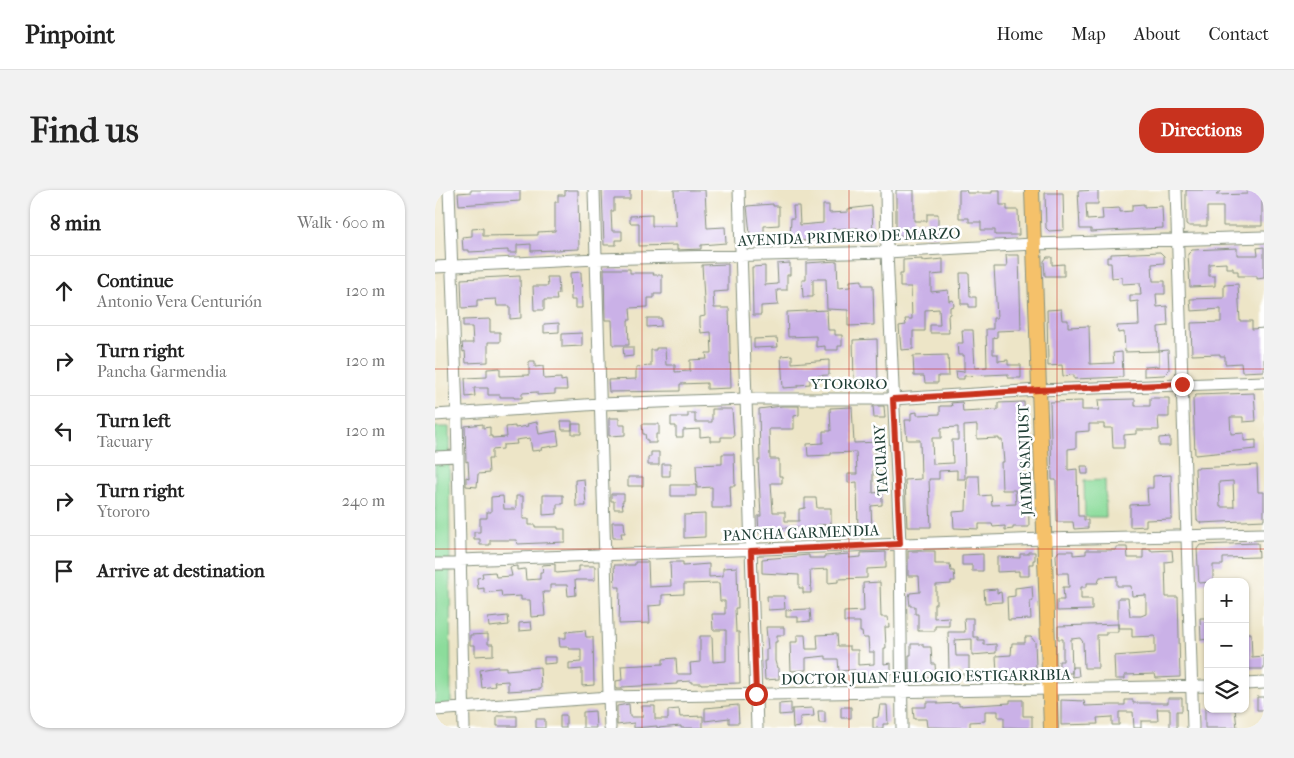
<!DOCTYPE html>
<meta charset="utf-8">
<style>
body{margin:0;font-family:"IM FELL French Canon",serif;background:#f2f2f2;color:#222}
.controls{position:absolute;right:15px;bottom:15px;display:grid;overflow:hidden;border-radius:10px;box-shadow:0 1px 4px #0004}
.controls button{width:45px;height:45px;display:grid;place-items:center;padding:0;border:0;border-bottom:1px solid #e0e0e0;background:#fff;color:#222;font:25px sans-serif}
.stop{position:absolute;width:15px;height:15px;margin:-11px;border:4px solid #c8321e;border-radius:50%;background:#fff}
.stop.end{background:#c8321e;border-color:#fff;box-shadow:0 1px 5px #0008}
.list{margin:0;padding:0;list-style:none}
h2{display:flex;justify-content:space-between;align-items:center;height:65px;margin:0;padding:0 20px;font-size:21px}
h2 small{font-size:16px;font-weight:400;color:#767676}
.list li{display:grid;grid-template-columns:32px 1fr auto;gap:15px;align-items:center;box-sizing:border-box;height:70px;padding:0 20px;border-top:1px solid #e0e0e0}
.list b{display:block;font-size:19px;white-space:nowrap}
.list p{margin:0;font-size:16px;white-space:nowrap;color:#767676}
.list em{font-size:16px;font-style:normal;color:#767676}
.icon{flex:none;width:28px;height:28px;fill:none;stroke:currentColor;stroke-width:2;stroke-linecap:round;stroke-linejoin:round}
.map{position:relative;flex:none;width:829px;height:538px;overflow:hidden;border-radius:20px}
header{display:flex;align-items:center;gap:30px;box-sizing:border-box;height:70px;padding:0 25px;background:#fff;border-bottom:1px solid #e0e0e0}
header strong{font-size:24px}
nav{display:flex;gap:28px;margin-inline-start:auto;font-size:18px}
.intro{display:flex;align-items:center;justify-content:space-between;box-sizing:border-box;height:120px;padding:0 30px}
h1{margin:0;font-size:35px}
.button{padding:12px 22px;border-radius:20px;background:#c8321e;color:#fff;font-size:18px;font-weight:700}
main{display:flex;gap:30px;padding:0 30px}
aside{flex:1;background:#fff;border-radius:20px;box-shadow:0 1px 4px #0004}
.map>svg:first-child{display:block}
</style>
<header>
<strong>Pinpoint</strong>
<nav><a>Home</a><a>Map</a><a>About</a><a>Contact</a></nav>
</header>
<div class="intro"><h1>Find us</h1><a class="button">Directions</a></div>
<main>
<aside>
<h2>8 min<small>Walk · 600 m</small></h2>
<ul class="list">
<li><svg class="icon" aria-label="ahead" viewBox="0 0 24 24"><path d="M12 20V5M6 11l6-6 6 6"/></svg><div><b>Continue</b><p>Antonio Vera Centurión</p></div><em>120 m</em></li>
<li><svg class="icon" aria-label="right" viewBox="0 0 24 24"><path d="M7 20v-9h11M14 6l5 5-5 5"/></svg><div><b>Turn right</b><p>Pancha Garmendia</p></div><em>120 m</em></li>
<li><svg class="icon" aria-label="left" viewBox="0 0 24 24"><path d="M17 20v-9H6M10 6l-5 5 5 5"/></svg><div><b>Turn left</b><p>Tacuary</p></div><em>120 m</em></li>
<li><svg class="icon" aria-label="right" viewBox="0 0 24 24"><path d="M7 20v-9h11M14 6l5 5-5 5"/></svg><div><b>Turn right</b><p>Ytororo</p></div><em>240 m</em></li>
<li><svg class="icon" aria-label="arrive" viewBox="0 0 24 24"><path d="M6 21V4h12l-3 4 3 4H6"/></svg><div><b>Arrive at destination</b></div></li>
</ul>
</aside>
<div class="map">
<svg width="829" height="538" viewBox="0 0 829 538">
<rect width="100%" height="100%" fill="#fff"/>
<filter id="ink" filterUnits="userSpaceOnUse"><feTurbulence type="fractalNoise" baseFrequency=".02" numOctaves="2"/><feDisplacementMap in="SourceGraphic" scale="10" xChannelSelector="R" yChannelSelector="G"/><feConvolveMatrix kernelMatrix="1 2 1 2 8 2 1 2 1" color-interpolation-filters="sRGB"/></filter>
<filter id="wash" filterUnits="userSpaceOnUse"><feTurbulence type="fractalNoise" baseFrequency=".0096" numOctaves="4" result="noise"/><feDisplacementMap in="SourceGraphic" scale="20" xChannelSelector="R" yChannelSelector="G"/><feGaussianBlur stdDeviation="1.12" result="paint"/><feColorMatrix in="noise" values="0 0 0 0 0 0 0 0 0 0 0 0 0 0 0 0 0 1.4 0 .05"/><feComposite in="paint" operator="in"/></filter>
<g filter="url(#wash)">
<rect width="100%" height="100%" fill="#ede5c7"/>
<path fill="#8cdc9b" stroke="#568c68" d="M0,237H14L16,516H0Z
M670,290L671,327H650L649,291Z"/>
<g id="blocks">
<path fill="#cab1e7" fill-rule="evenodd" d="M36,0H85V11L24,15L23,3L36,2Z
M130,0H143L144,59L96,61V54L82,55V63H73V60L34,62V60H28L27,47L37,46V39L48,38V46L103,45V42L120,41V12H123V5H130Z
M167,0H195V9H179V21H176L177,41H187V50H181V55H169Z
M239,0H270L272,38L290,37L291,53L266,55V59L242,60V55L204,56V33H195V26L217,25V36H241Z
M461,0H479V31H492V24H503V46L461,45Z
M524,0H531L532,3H557V0H565V15H572V20H583L584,45H560V40H546V32H534V28H524Z
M663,0V14H651L652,30L668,29L667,19L685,18V22L697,21V15L709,14V17L727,16L728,38L656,42V39H645L643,1Z
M751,0H787L781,5L812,4V0H829V11H827V36H788V17H772V36H754L751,34Z
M610,3H628L629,40L614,41L611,38Z
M338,14V16H344V35L329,36V53H316L312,16Z
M388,15H394V23L413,22V19L437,16L438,45H423V38L397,39V50L371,51L355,49L356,28H359L358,16H364L365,35L388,33Z
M339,53V57L324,58V54Z
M829,57V88L822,89V86H803V81H798V78H791V73L774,74V86H780V96L755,97L753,64L757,60L802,58V65H823L822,58Z
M725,62L729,66V73L717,74L718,91H730V104H721L722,117L732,116L733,136L723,137L724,161L690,162L689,142L683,143L682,136L704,135L703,111L695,112V105H706L705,93L687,94V87L677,88L676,73H672V67H676V64Z
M571,65H584L586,140L562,141V147L558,148V164H563V171L573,170V175H586V188H573V184L529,186V189H522L521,181L529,182V165H523L522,153H528L527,140H538L540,178L552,177L551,139H558V128H562L559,77H572Z
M612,67H617V75L629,74V86H610L609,71Z
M487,69V71L508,69V84L496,85V102L513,100L514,111L518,110L519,116L515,117V124L513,125L514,143H495V135H505L504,119L490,120V141H478V159L466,160L464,136L471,135L470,129H477L476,97H465V84H468V70Z
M402,71L403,98L415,97V91L427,90V95H438L439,135L413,136V120L392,119L391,89H378V107H368L367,90H371V73Z
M355,73V85H352V100H342L343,115L326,116V125H318L317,77L330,76V95L343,94L342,74Z
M293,74V101L278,102L279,118H294L296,198L272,199V193L245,194V201L174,202L173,190L201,189V177L216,176V160H221V158H230L231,175H240V182L255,181V170L272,169L271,163H277L276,142L266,143L265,135V127L270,126L267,75Z
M169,79H195V83H219L218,85H227V104H219V108H213V117L195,118L196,130H193L194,155H178L177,130H170Z
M146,82L147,118H140V110H136L135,83Z
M525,83H534L535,107H541V117H534V114H526Z
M85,86L86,128L75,129V116H62L61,109L42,110V117L27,118L26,89Z
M112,87H123L124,104H121L122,110H109V120H99L98,96H113Z
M803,94L805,131H817V139L829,138V181L807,182L806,173L790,174V166H785V164L757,165L756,133L786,132V119L756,121L755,109L789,108V95Z
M626,119L627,130H633V137L654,136L655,174L679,173L678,163L687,162L688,187L639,189V185L628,186L627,175L613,176L612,120Z
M392,120L393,140H400V145H407V156H403V160H390V156L381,157V146L353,147L352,122Z
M212,128H226V136L212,137Z
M55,129V142H65V152H53V172L31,173L30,161L28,162L27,153H38L37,137H28V130Z
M124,133V142L109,143V134Z
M147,143V156L127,157V144Z
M342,148L343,157L319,158V149Z
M442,149L443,192H419L418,150Z
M188,157H198V166L189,167Z
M733,160L734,180L729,185L709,186V177L724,176V161Z
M357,165V173L394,170V185L375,186V194L363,195V197L348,198L346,166Z
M513,165L514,186H503V193H490L489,186H479L478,166Z
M94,171H100V177L108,176L109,189L126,188V191L131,190L132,200H120V204L102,205V202L87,203V208H79V207H65V205H53V198H39L40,206L31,207L30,188L52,187V179L65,178V186L94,185Z
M819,203L821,231L808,232V227H795L796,244L809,243V251L821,250V259L760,265L758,209L761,205Z
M715,208H734V227H723L724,240H701V244L689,245V258H678L677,238H669V234H654V241L641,242V258L633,259V280L642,279L643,326H649V330H653V338L639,339L638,332H622L621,290H617L615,212L647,211V220H664L663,210L700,209V216H715Z
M527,212L528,222L563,220V213L589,212L592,271H587L588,287H593L594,337H578V339L570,340V336L558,337L557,334H544V339L519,338L518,322L531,321L532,286H544L545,306L556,305L557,315L581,314L580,300H567L566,272H569L567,250H564V248L542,249V235L529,236L530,289H522V280L504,281V289H494L496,337H472L470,290L486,289L485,250H472L470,230H476V223L482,222V225L505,224V216H517L516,213ZM523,237V250H517L518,273L498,274L497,248H506V238Z
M347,216H364V225L359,226V239H334L335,269H344V286H347V293H336L338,322H350V331H364V319L370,318V308H381L382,318H396V334L382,335V337L371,338H338L339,343H324L323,326H326L323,270H325L324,219Z
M438,216H449L450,228H439Z
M417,217L419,253L446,252V263H439L440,281H438V303L447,302V315L436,316L437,341H423L422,292L413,293V284H422L421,262L396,263V265L373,266L372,254L388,253V241H396L395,218Z
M277,219H297L299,247H286V251H275V246L265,247V239L248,240V247H241V236H236V227H253V223H260V232H277Z
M174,228H184V235H190V245L174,246Z
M126,231H137V240H127Z
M102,232L104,244L122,241L124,255L106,258L107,260L97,261L95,248L81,250L82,254L68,255V259L57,260V269H53L54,283L43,284L42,297L31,296V287L34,288L33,271L31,272L30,236L48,234V238L55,237V246H57V248L72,247L71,237L80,236V238L93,236L92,234Z
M137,234H146V244H137Z
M207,234H224V244H221V253H213V250H211L210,244H208Z
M735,247V256H724V248Z
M216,262H224V275H213V267H216Z
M287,264H299L300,296H295L296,318H277V297L262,298L261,275L287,274Z
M227,274H235V286H227Z
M822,275L823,302H829V330L766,333L762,330L760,278ZM798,291L799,317H785L784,292Z
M646,276H653V284H647Z
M736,285L737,329L711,330V336L695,337V315L713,314L712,298H718V286Z
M193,287H208V296H193Z
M149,289L151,316H141L140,290Z
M236,295H261V306H236Z
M176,304H189V311H187L188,319H179V311H176Z
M108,305H128V314H122V324L108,325Z
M68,306L69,319H81V306H88V329H94V335H100V337H123V339H130V352L82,354L81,350H55V355H45V349H39V342H45V328H52V322H56V307Z
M270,324V347L249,348V325Z
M177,332H189L190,343H186L187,348H178Z
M823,353L824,367L788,368V375H778V392L764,393L762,359L765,355Z
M681,357H692L693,368H708V359H716V361L737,360L738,371L730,372L731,407H743L745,487L721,488L720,484L690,485V489H680L679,466L720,463V446L697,447V438H683V408H693L695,426H706L711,424V405L697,406L696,396H682V386L665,387L663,393H652V397H646V409H657V420L622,421V410H629L628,397H634L633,383H622L621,365L624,361H638V365L651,364V360H681Z
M473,361H500V374H515L516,381H519L520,391H516V394L501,395V414H499V428L514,427V436H500V441H483V424H480V416H475L474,407L475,403L485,402L484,386H473Z
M451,362V378L432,379V388L403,389V392L393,393V379L375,380L376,403H368V398H364V385L327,383V369L374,365V368H389V366L414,364V368L426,367V363Z
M593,362H600V370H598V374H594V386H584V381L562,382V367L585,368V364H593Z
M548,364V381H537V375H527V365Z
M200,372H213L214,397L236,396L235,372H248V376L274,374V387L288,386V378L302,377L303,418H300L301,442H304L305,493L266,494V493H256V491L242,492V494L187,497V499H181V491L187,490L186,476L228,474V469L241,468L242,484H256L255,473L265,472V446H277L278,472L291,471V440H278L277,424H290V411H285L284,393L249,394V404L227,405V415L214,416L215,433L184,434L185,397H180L179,375H200Z
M120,374V382L122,383L144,381V376H160V390H140L141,405L133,406L132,395H115V402H108L110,426L96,427L95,410H86V406L67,407L66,401L49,403V398L43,399L42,388L48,387L47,383L60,382L61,387L77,386L75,377L82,376V380L90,379L91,390L105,389V382H108L107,375Z
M445,392L446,427H453L454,437H450L451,458H449V474L456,473V484H454V491H443V486H420V480L404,481L403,469H391V466L371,468V480L356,481L355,452H362V445H370L371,459H383L382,445L402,444L403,456H415V460H423V475L439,474V462H434L433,448H428L427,442H425V432H409V422L429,421L428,393Z
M597,396L598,411H595L596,429L573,430L572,407L580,406V398Z
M562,399V403L566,402L567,412L550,413L549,400Z
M332,406H349L350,419L333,420Z
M375,419L376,431L363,432V427H351V420Z
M73,426L74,435L54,437L53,428Z
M529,428H538V447H543V450H549V455L561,454V463L537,465V449L520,450L521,466H534V484H526L525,480L514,481L513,442H530Z
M765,428H773V449L766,450Z
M96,432L97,440L84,441V433Z
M683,434V442H671V445H662L663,478H649L648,452L645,448L636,449L637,483H624V471H628V449H623V436Z
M331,437H349V445H342V452H340V471L342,478H344V489L330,490L329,471H331V459H333Z
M150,440L151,447H158L159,495L147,496V479L134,480V473L146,472V459H134V457H125L124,448H131V442Z
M810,443H816L817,467L829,466V479H811Z
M53,444V454H58V465L40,466V455H35V445Z
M590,447H596L600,452L601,477L597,482H591V480H575V482H569V485H562L561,466L576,465L577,453H590Z
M476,454H488V457H496L497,474H500L501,487L474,490V465H476Z
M109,467H121V473L109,474Z
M62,477H71V480L105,477L106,499L73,501V491L59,492L60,496L47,498L45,480Z
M637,477H643L644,486L637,487Z
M822,507H829V520H822Z
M733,508H747V521H742V538H735V519H722L723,531H706V538H699L698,522H684V535H677V527L662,528L663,534L626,535V510L649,511L650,516L677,515H690V510H698V513H733Z
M575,510H588V526H597V538L569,537V527H563V521H550V531L535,532V538L492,537L491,529H479L478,517H491V512H503V514L524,513V516L575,513Z
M356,513V524L344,525V514Z
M194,514L195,527H208L207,516H220V529H233V520L244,519L245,527L268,526V538H246V536L222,538V536L199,538V533L182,535V516Z
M303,515L304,533H294V528L270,531V518Z
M445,515H452L453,534H448V538H438V528L443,527Z
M406,517H416V528H406Z
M378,518L379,526L365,527V537L358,538L357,519Z
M770,519H800L802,538H770Z
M160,521L161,538H148V522Z
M383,521H390V533H384Z
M125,525H131V538H125Z
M62,526H82V536H62Z
M101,529H110V538H101Z"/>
</g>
</g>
<g filter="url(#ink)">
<use href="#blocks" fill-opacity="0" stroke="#86917e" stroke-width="1"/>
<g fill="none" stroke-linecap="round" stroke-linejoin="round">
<g stroke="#86917e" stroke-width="13">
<path id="minor" d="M14,0L22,224L29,538
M159,0L175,538
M304,0L322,538
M451,0L452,62L465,354L467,538
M741,0L758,538
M0,77L161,69L452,62L599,54L829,47
M0,225L165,214L311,209H458L604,200L829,192
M0,267L22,266
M25,370L609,349L829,344
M0,374H25
M810,494L829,493
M0,520L174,507L773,496"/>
</g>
<g stroke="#86917e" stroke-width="16">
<path id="major" d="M597,0L616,538"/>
</g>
<use href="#minor" stroke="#fff" stroke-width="11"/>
<use href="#major" stroke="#f5c16b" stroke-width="14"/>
</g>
</g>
<g fill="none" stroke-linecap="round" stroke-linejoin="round" filter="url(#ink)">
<path stroke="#c8321e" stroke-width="6" d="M321,504L316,361L465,354L458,209L604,200L747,194"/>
</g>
<path fill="none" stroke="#c8321e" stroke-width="1" stroke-opacity="0.55" d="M207,0V538M414,0V538M622,0V538M0,179H829M0,359H829"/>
<g text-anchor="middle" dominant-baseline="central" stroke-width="5" stroke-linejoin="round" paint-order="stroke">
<g font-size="15" fill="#1f3d34" stroke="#fff">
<text transform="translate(414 47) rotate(-2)">AVENIDA PRIMERO DE MARZO</text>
<text x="414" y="194">YTORORO</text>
<text transform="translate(446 270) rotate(-93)">TACUARY</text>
<text transform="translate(590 270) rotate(-92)">JAIME SANJUST</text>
<text transform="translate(366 343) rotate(-2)">PANCHA GARMENDIA</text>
<text transform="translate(491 487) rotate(-1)">DOCTOR JUAN EULOGIO ESTIGARRIBIA</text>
</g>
</g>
</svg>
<div class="controls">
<button>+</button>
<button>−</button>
<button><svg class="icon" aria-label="layers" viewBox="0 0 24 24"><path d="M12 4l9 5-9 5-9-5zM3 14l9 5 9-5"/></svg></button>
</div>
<div class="stop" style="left:321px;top:504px"></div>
<div class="stop end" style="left:747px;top:194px"></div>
</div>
</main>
